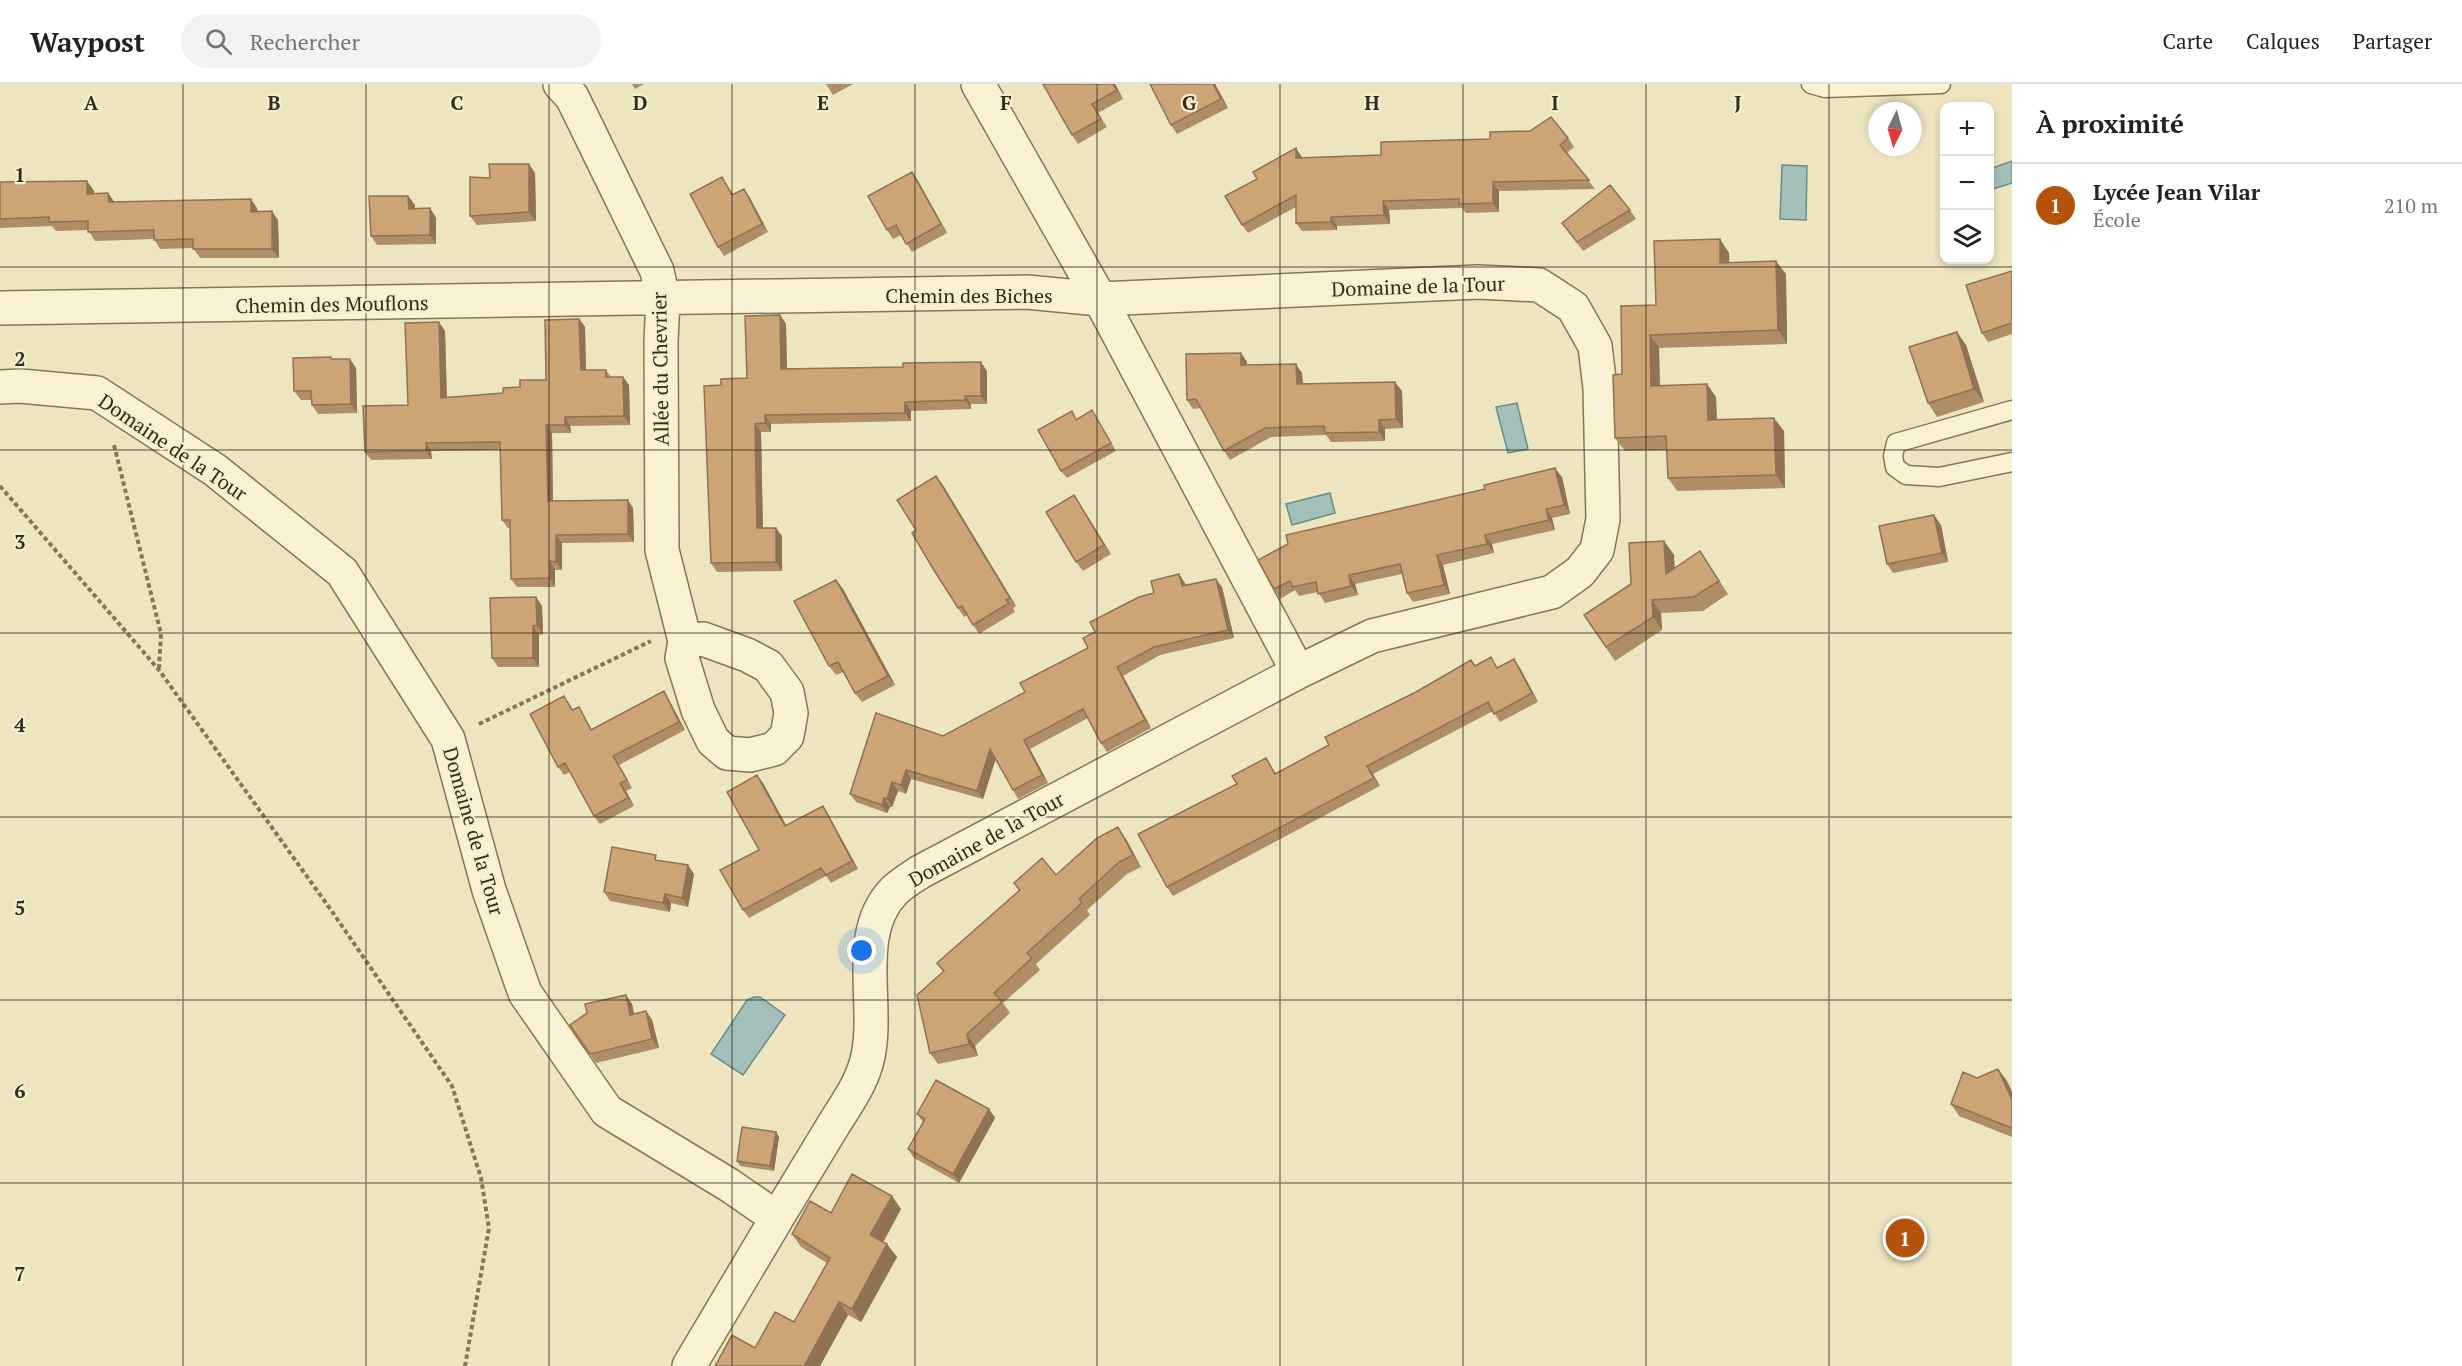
<!DOCTYPE html>
<html lang="fr">
<meta charset="utf-8">
<style>
body{margin:0;font-family:"PT Serif",serif;background:#f2f2f2;color:#222}
.controls{position:absolute;right:18px;top:18px;display:grid;overflow:hidden;border-radius:12px;box-shadow:0 3px 9px #0003}
.controls button{width:54px;height:54px;display:grid;place-items:center;padding:0;border:0;border-bottom:2px solid #e0e0e0;background:#fff;color:#222;font:30px sans-serif}
.compass{position:absolute;left:1868px;top:18px;width:54px;height:54px;border-radius:50%;background:#fff;box-shadow:0 3px 9px #0003;rotate:185deg}
.you{position:absolute;left:862px;top:867px;width:21px;height:21px;margin:-15px;border:4px solid #fff;border-radius:50%;background:#1a73e8;box-shadow:0 0 0 9px #1a73e833}
.badge{display:grid;place-items:center;width:39px;height:39px;border-radius:50%;background:#b45309;color:#fff;font-size:20px;font-weight:700}
.pin{position:absolute;translate:-50% -50%;border:3px solid #fff;box-shadow:0 2px 6px #0006}
.list{margin:0;padding:0;list-style:none}
h2{display:flex;justify-content:space-between;align-items:center;height:78px;margin:0;padding:0 24px;font-size:26px}
h2 small{font-size:20px;font-weight:400;color:#767676}
.list li{display:grid;grid-template-columns:39px 1fr auto;gap:18px;align-items:center;box-sizing:border-box;height:84px;padding:0 24px;border-top:2px solid #e0e0e0}
.list b{display:block;font-size:22px;white-space:nowrap}
.list p{margin:0;font-size:20px;white-space:nowrap;color:#767676}
.list em{font-size:20px;font-style:normal;color:#767676}
.icon{flex:none;width:33px;height:33px;fill:none;stroke:currentColor;stroke-width:2;stroke-linecap:round;stroke-linejoin:round}
.map{position:relative;flex:none;width:2012px;height:1282px;overflow:hidden}
header{display:flex;align-items:center;gap:36px;box-sizing:border-box;height:84px;padding:0 30px;background:#fff;border-bottom:2px solid #e0e0e0}
header strong{font-size:28px}
nav{display:flex;gap:33px;margin-inline-start:auto;font-size:21px}
.search{width:420px;height:54px;background:#f2f2f2;display:flex;align-items:center;gap:15px;box-sizing:border-box;padding:0 21px;border-radius:33px;color:#767676;font-size:22px}
main{display:flex}
aside{flex:1;background:#fff}
.map>svg:first-child{display:block}
</style>
<header>
<strong>Waypost</strong>
<div class="search"><svg class="icon" aria-label="search" viewBox="0 0 24 24"><circle cx="10" cy="10" r="6"/><path d="M15 15l6 6"/></svg>Rechercher</div>
<nav><a>Carte</a><a>Calques</a><a>Partager</a></nav>
</header>
<main>
<div class="map">
<svg width="2012" height="1282" viewBox="0 0 2012 1282">
<rect width="100%" height="100%" fill="#ede5bf"/>
<path fill="#a2bfba" stroke="#6a8d88" stroke-width="1.5" d="M2012,77V99L1990,106V85Z
M1782,81L1807,82L1806,136L1780,135Z
M1517,319L1528,365L1508,369L1496,323Z
M1330,409L1335,429L1292,441L1286,420Z
M754,913H760L785,931L743,991L711,970L747,916Z"/>
<g fill="none" stroke-linecap="round" stroke-linejoin="round">
<g stroke="#867657" stroke-width="21">
<path id="service" d="M1811,0L1825,4L1941,0
M2012,326L1896,359L1893,372L1895,383L1906,391L1939,393L2012,378"/>
</g>
<g stroke="#867657" stroke-width="36">
<path id="minor" d="M560,0L572,13L657,187L663,215L661,258L662,466L685,557L682,574L698,626L713,657L727,669L750,671L774,665L787,652L791,629L787,608L768,582L747,571L703,555L685,557
M0,224L1027,208L1100,215L978,0
M0,303L20,302L97,309L215,386L342,488L448,655L489,806L525,909L607,1027L729,1101L777,1134C796,1103 815,1071 834,1040C846,1021 860,1001 866,980C882,926 851,851 894,807C901,800 911,794 920,788L1298,588L1372,552L1552,508L1580,488L1597,466L1603,435L1600,304L1595,262L1573,223L1539,201L1478,198L1100,215L1298,588
M689,1282L777,1134"/>
</g>
<path stroke="#867657" stroke-width="4" stroke-dasharray="4.5 3" stroke-linecap="butt" d="M114,361L161,550L159,584
M0,402L159,586L331,826L452,1002L481,1094L489,1144L465,1282
M479,640L651,557"/>
<use href="#service" stroke="#f9f2d2" stroke-width="18"/>
<use href="#minor" stroke="#f9f2d2" stroke-width="33"/>
</g>
<path fill="#af8d65" d="M632,0H644L635,5Z
M826,0H853L833,11Z
M1043,0H1115L1123,15L1098,29L1107,43L1078,60L1072,51Z
M1215,0L1228,24L1177,50L1171,41Z
M1568,54L1574,63L1567,69L1595,105L1499,107V128L1466,129L1462,124L1389,126L1390,140L1337,142V146L1302,147L1296,139V123L1248,149L1242,141L1257,95L1302,73V74L1381,71Z
M529,80L535,89L536,137L477,141L470,132Z
M912,88L918,97L947,149L912,168L901,151L893,155L887,146Z
M722,93L733,110L750,114L768,148L724,172L718,163Z
M87,97L94,107V110L108,109L114,118L257,124L258,128L278,136L279,174H200L193,164L160,165L154,155L95,157L88,146L56,147L52,142L0,144V98Z
M408,112L415,121V125L430,124L436,134V160L377,161L371,152Z
M1630,126L1636,135L1583,167L1562,139Z
M1729,169V178L1786,190L1787,260L1659,264L1660,302L1716,313L1717,336L1784,347L1785,404L1677,407L1668,394L1667,366L1625,367L1615,354L1622,290L1656,221Z
M2012,187V250L1988,258L1982,249Z
M780,231L786,240L787,285L987,287V320H971V325L911,327V337L771,340V348H761L763,444L782,452V487L717,488L711,479L721,301L747,294Z
M579,235L585,243L586,286H606L611,293H623L629,301L630,341L570,342L571,349H552L553,417L633,424L634,458L562,459V486H555V503H517L511,495L510,444H508L502,436L500,366L431,367L432,375L371,376L365,368L408,321L445,247L447,313L503,309L520,303L546,296Z
M1966,261L1984,318L1937,333L1928,319Z
M1241,269L1247,278V281L1302,289L1303,300L1402,307L1403,344L1385,345V357L1331,358L1326,351L1271,353L1230,376L1224,367L1201,324L1193,325L1187,316Z
M333,275L356,284L357,329L318,330L312,321L311,316H301L294,307Z
M1097,334L1116,367L1067,394L1061,387L1077,335Z
M936,392L1016,522L1013,524L1015,528L979,550L967,531L964,533L958,524L916,446Z
M1562,393L1570,430L1552,434L1555,446L1492,460L1494,469L1443,481L1450,510L1413,518L1407,509L1402,490L1355,500L1358,511L1325,519L1318,508L1299,512L1295,506L1280,515L1274,505L1258,476Z
M1074,411L1111,470L1083,487L1076,478Z
M1941,441L1948,478L1893,489L1887,480Z
M1664,457L1674,471V484L1700,467L1728,510L1703,527L1661,529L1662,546L1615,577L1584,531L1631,500Z
M836,496L843,505L895,601L862,618L855,609L843,588L836,591L829,582Z
M1185,499L1186,502L1222,503L1234,554L1160,571L1123,592L1151,644L1107,668L1101,659L1088,634L1030,665L1048,699L1018,715L1013,706L996,675L983,715L911,695L906,710L898,707L892,723H890L887,729L856,718L850,710L943,652L1025,608L1088,564L1095,548L1154,509Z
M536,513L542,522L543,550L539,551V583H498L492,574Z
M1471,576L1475,582L1520,584L1538,618L1500,638L1493,627L1373,690L1380,702L1173,812L1167,803L1237,700L1266,674L1276,690L1329,661Z
M664,607L669,616L685,646L619,681L632,704L626,707L634,722L600,740L594,732L570,688L564,691L558,683L570,620L573,626L579,623L584,632L592,646Z
M763,699L786,742L823,722L828,730L858,785L831,799L826,792L749,834L743,826L759,766Z
M1126,755L1141,783L1127,790L1087,826L1090,831L1036,880L1040,886L1003,919L1010,929L975,962L978,972L938,980L930,969L943,888L937,879L1019,807L1014,799L1056,791Z
M660,776L694,790L688,823L671,819L670,828L610,817L604,808Z
M626,911L632,920L634,930L646,927L652,936L659,964L596,979L590,970Z
M1998,985L2007,997L2012,1008V1053L1959,1032L1951,1020L1977,994Z
M989,1025L995,1034L959,1099L914,1074L908,1065L923,1038L917,1030Z
M776,1048L779,1053L774,1087L740,1082L737,1077Z
M901,1125L883,1158L897,1173L861,1238L848,1231L820,1282H715L755,1264L794,1238L827,1179L801,1163L792,1150L831,1129Z"/>
<path fill="#8f7352" d="M1113,0H1115L1123,15Z
M1213,0H1215L1228,24L1221,15Z
M1296,64L1302,73V83L1296,74Z
M529,80L535,89L536,137L529,128Z
M912,88L918,97L947,149L941,140Z
M87,97L94,107V120L87,110Z
M1493,98L1499,107V128L1493,119Z
M744,105L750,114L768,148L762,140Z
M108,109L115,119L109,118Z
M408,112L415,121V134L409,125Z
M251,115L257,124L258,137L251,128Z
M1383,117L1389,126L1390,140L1384,131Z
M430,124L436,134V160L430,151Z
M272,127L278,136L279,174L272,165Z
M1331,133L1337,142V146L1331,138Z
M1720,155L1729,169L1730,192L1720,179Z
M1776,177L1786,190L1787,260L1778,246Z
M780,231L786,240L787,294L781,285Z
M579,235L585,243L586,294L581,286Z
M439,238L445,247L447,322L441,314Z
M1957,248L1966,261L1984,318L1974,305Z
M1650,251L1659,264L1660,315L1651,302Z
M1241,269L1247,278V290L1241,281Z
M350,275L356,284L357,329L351,320Z
M981,278L987,287V320L981,312Z
M1296,280L1302,289L1303,309L1297,300Z
M623,293L629,301L630,341L624,332Z
M1395,298L1402,307L1403,344L1396,335Z
M1707,300L1716,313L1717,349L1708,336Z
M965,312L971,320V325L965,316Z
M905,318L911,327V337L905,329Z
M765,331L771,340V348L765,339Z
M565,333L570,342L571,349L565,341Z
M1774,334L1784,347L1785,404L1776,391Z
M1379,336L1385,345V357L1379,348Z
M755,340L761,348L763,453L757,444Z
M546,341L552,349L553,425L548,417Z
M426,359L431,367L432,375L426,367Z
M1555,384L1562,393L1570,430L1564,421Z
M936,392L943,401L1016,522L1010,514Z
M1074,411L1080,420L1111,470L1104,461Z
M628,416L633,424L634,458L628,450Z
M1546,425L1552,434L1555,446L1549,436Z
M1934,431L1941,441L1948,478L1942,469Z
M776,444L782,452V487L776,478Z
M556,451L562,459V486L556,478Z
M1485,451L1492,460L1494,469L1487,460Z
M1664,457L1674,471L1676,503L1666,490Z
M1437,471L1443,481L1450,510L1444,501Z
M550,477L555,486V503L550,494Z
M1179,490L1185,499L1188,511L1182,502Z
M1349,491L1355,500L1358,511L1351,502Z
M1216,495L1222,503L1234,554L1228,546Z
M836,496L843,505L895,601L888,592Z
M536,513L542,522L543,550L537,541Z
M1652,516L1661,529L1662,546L1653,533Z
M533,542L539,551V583L533,574Z
M1514,575L1520,584L1538,618L1532,609Z
M1117,583L1123,592L1151,644L1145,636Z
M664,607L669,616L685,646L679,638Z
M1024,656L1030,665L1048,699L1042,691Z
M990,665L996,673L983,715L977,707Z
M613,672L619,681L632,704L627,696Z
M1367,682L1373,690L1380,702L1374,694Z
M906,686L911,695L906,710L901,701Z
M757,691L763,699L791,750L785,742Z
M892,698L898,707L892,723L887,715Z
M620,699L626,707L634,722L628,714Z
M884,714L890,723L887,729L882,721Z
M823,722L828,730L858,785L852,777Z
M1118,743L1126,755L1141,783L1133,771Z
M688,781L694,790L688,823L682,814Z
M665,810L671,819L670,828L663,819Z
M626,911L632,920L636,940L630,931Z
M646,927L652,936L659,964L652,955Z
M967,950L975,962L978,972L969,960Z
M1998,985L2007,997L2012,1008V1016Z
M989,1025L995,1034L959,1099L953,1090Z
M776,1048L779,1053L774,1087L770,1082Z
M892,1112L901,1125L880,1164L870,1151Z
M887,1160L897,1173L861,1238L852,1225Z
M839,1218L848,1231L820,1282H804Z"/>
<path fill="#cca475" stroke="#8f7352" stroke-width="1.5" d="M1043,0H1113L1117,6L1092,20L1101,35L1072,51Z
M1150,0H1213L1221,15L1171,41Z
M1551,33L1568,54L1560,61L1589,96L1493,98V119L1459,120V115L1383,117L1384,131L1331,133V138L1296,139V111L1242,141L1225,112L1257,95L1253,88L1296,64V74L1381,71V58L1490,55V48L1530,47Z
M489,80H529V128L470,132V93L490,94Z
M912,88L941,140L906,160L896,141L887,146L868,112Z
M722,93L732,111L744,105L762,140L718,163L690,110Z
M87,97V110L108,109L109,118L251,115V128L272,127V165H193V155L154,156V146L88,148V137L49,138V133L0,135V98Z
M1610,101L1630,126L1577,158L1562,139Z
M369,112H408L409,125L430,124V151L371,152Z
M1720,155V179L1776,177L1778,246L1650,251L1651,302L1707,300L1708,336L1774,334L1776,391L1668,394L1666,352L1615,354L1613,291L1622,290L1621,222L1656,221L1654,157Z
M2012,187V239L1982,249L1966,201Z
M780,231L781,285L903,283V279L981,278V312H965V316L905,318V329L765,331V339L755,340L757,444H776V478L711,479L704,302L721,301V295L747,294L745,232Z
M579,235L581,286H606V293H623L624,332L565,333V341H546L548,417L628,416V450L556,451V478L550,477V494L511,495L510,436H502L500,358L426,359V367L365,368L363,322L408,321L405,239L439,238L441,314L503,309V304L520,303V296H546L545,236Z
M1957,248L1974,305L1928,319L1909,263Z
M1241,269V281L1296,280L1297,300L1395,298L1396,335L1379,336V348L1325,349L1324,342L1265,344L1224,367L1196,315L1187,316L1186,270Z
M331,273V275H350L351,320L312,321L311,307H294L293,274Z
M1092,326L1111,359L1061,387L1038,346L1072,327L1076,336Z
M1555,384L1564,421L1546,425L1549,436L1485,451L1487,460L1437,471L1444,501L1407,509L1400,480L1349,491L1351,502L1318,510L1316,498L1293,503L1290,497L1274,505L1258,476L1288,460L1286,451L1485,405L1484,401Z
M936,392L1010,514L1006,516L1009,519L973,541L962,522L958,524L932,483L912,449L916,446L897,416Z
M1074,411L1104,461L1076,478L1046,428Z
M1934,431L1942,469L1887,480L1879,442Z
M1664,457L1666,490L1700,467L1719,497L1694,513L1652,516L1653,533L1606,563L1584,531L1631,500L1629,459Z
M1179,490L1182,502L1216,495L1228,546L1154,563L1117,583L1145,636L1101,659L1083,625L1024,656L1042,691L1013,706L990,665L977,707L906,686L901,701L892,698L887,715L884,714L882,721L850,710L876,629L943,652L1025,608L1020,599L1088,564L1083,554L1095,548L1090,538L1139,513L1154,509L1151,497Z
M836,496L888,592L855,609L838,578L829,582L794,517Z
M536,513L537,541L533,542V574H492L490,514Z
M1491,573L1497,584L1514,575L1532,609L1494,630L1488,618L1367,682L1374,694L1167,803L1138,750L1237,700L1232,692L1266,674L1275,690L1329,661L1325,653L1416,608L1471,576L1475,582Z
M664,607L679,638L613,672L627,696L620,699L628,714L594,732L565,679L558,683L530,630L564,612L572,626L579,623L591,646Z
M757,691L785,742L823,722L852,777L826,791L821,784L743,826L720,786L759,766L727,708Z
M1118,743L1133,771L1119,778L1079,815L1082,819L1027,869L1032,874L994,909L1002,918L967,950L969,960L930,969L917,911L944,887L937,879L1020,806L1014,799L1042,774L1056,791L1097,754Z
M612,763L656,771L655,776L688,781L682,814L665,810L663,819L604,808Z
M626,911L630,931L646,927L652,955L590,970L570,941L587,929L585,920Z
M1998,985L2012,1016V1044L1951,1020L1963,988L1977,994Z
M936,996L989,1025L953,1090L908,1065L925,1035L917,1030Z
M742,1043L776,1048L770,1082L737,1077Z
M852,1090L892,1112L870,1151L887,1160L852,1225L839,1218L804,1282H715L732,1251L755,1264L775,1228L794,1238L830,1174L792,1150L810,1117L831,1129Z"/>
<path fill="none" stroke="#352b1c" stroke-width="1.5" stroke-opacity="0.55" d="M183,0V1282M366,0V1282M549,0V1282M732,0V1282M915,0V1282M1097,0V1282M1280,0V1282M1463,0V1282M1646,0V1282M1829,0V1282M0,183H2012M0,366H2012M0,549H2012M0,733H2012M0,916H2012M0,1099H2012"/>
<g text-anchor="middle" dominant-baseline="central" stroke-width="4.5" stroke-linejoin="round" paint-order="stroke">
<g font-size="20" fill="#352b1c" stroke="#f5efce">
<text transform="translate(1418 202) rotate(-2)">Domaine de la Tour</text>
<text x="969" y="211">Chemin des Biches</text>
<text transform="translate(332 220) rotate(-1)">Chemin des Mouflons</text>
<text transform="translate(660 285) rotate(-91)">Allée du Chevrier</text>
<text transform="translate(173 363) rotate(34)">Domaine de la Tour</text>
<text transform="translate(474 747) rotate(74)">Domaine de la Tour</text>
<text transform="translate(986 755) rotate(-29)">Domaine de la Tour</text>
</g>
</g>
<g font-size="20" text-anchor="middle" font-weight="bold" fill="#352b1c" stroke="#f5efce" stroke-width="4.5" stroke-linejoin="round" paint-order="stroke">
<text x="91" y="26">A</text>
<text x="274" y="26">B</text>
<text x="457" y="26">C</text>
<text x="640" y="26">D</text>
<text x="823" y="26">E</text>
<text x="1006" y="26">F</text>
<text x="1189" y="26">G</text>
<text x="1372" y="26">H</text>
<text x="1555" y="26">I</text>
<text x="1738" y="26">J</text>
<text x="20" y="98">1</text>
<text x="20" y="282">2</text>
<text x="20" y="465">3</text>
<text x="20" y="648">4</text>
<text x="20" y="831">5</text>
<text x="20" y="1014">6</text>
<text x="20" y="1197">7</text>
</g>
</svg>
<div class="controls">
<button>+</button>
<button>−</button>
<button><svg class="icon" aria-label="layers" viewBox="0 0 24 24"><path d="M12 4l9 5-9 5-9-5zM3 14l9 5 9-5"/></svg></button>
</div>
<svg class="compass" viewBox="-18 -18 36 36"><path d="M0-13l5 13h-10z" fill="#e53935"/><path d="M0 13l5-13h-10z" fill="#767676"/></svg>
<div class="you"></div>
<div class="pin badge" style="left:1905px;top:1154px">1</div>
</div>
<aside>
<h2>À proximité<small></small></h2>
<ul class="list">
<li><span class="badge">1</span><div><b>Lycée Jean Vilar</b><p>École</p></div><em>210 m</em></li>
</ul>
</aside>
</main>
